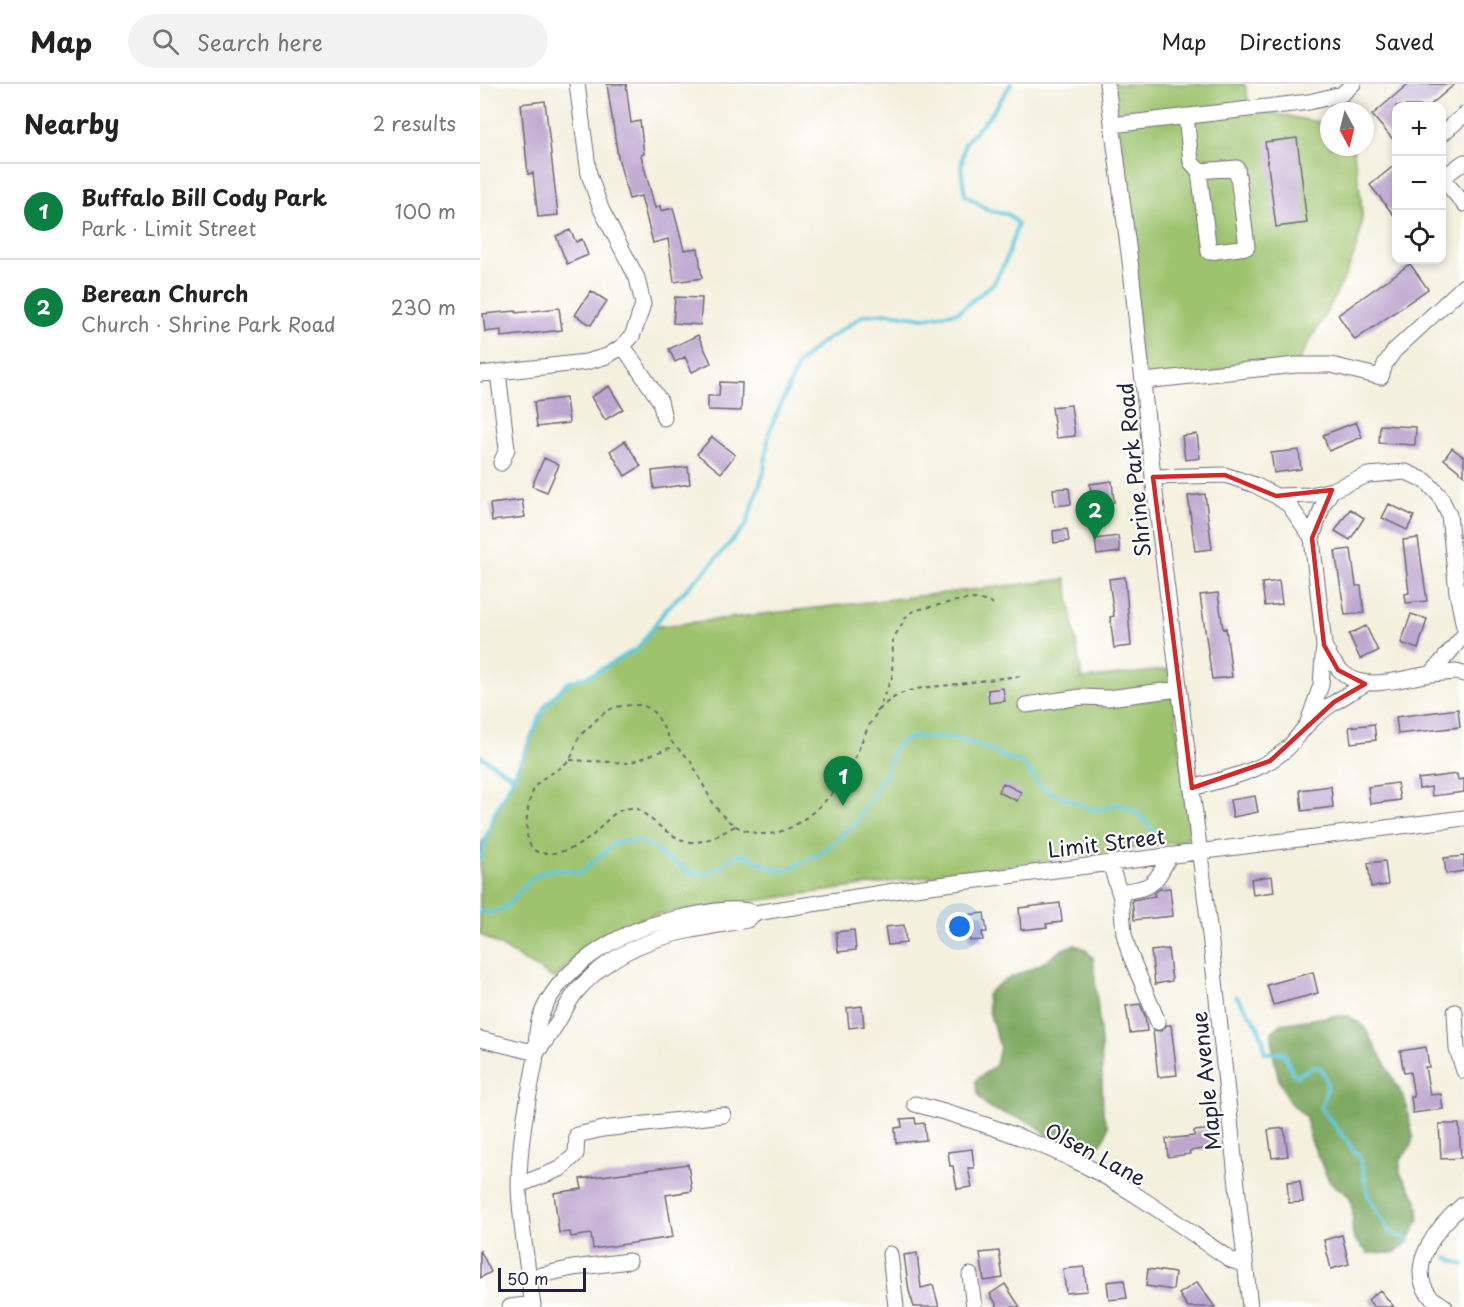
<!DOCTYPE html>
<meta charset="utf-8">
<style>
body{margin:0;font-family:"Playpen Sans",sans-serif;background:#f2f2f2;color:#222}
.controls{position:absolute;right:18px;top:18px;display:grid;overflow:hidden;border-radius:12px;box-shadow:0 3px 9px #0003}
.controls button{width:54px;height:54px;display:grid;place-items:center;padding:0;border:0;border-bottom:2px solid #e0e0e0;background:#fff;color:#222;font:30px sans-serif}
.compass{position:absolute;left:840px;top:18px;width:54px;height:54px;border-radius:50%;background:#fff;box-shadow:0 3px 9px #0003;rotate:173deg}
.scale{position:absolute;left:18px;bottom:15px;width:88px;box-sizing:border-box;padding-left:6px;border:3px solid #22223b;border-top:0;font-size:16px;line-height:21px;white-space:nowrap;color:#22223b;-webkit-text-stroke:4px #fff;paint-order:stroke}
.you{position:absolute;left:480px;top:843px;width:21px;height:21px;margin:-15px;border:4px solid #fff;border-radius:50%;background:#1a73e8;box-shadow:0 0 0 9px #1a73e833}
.badge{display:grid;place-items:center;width:39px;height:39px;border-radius:50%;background:#0b8043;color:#fff;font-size:20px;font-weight:700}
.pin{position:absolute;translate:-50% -50px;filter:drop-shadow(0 2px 3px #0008)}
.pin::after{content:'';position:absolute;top:32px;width:21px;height:18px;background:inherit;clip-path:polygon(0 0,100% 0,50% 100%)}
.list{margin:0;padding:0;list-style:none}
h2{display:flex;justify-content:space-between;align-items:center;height:78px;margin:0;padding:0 24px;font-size:26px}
h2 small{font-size:20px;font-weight:400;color:#767676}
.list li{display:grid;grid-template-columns:39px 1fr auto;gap:18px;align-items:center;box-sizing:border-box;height:96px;padding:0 24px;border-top:2px solid #e0e0e0}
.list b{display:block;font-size:22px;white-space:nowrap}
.list p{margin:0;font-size:20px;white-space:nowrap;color:#767676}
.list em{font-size:20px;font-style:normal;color:#767676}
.icon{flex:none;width:33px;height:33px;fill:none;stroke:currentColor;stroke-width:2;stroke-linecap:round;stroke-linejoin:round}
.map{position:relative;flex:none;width:984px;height:1223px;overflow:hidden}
header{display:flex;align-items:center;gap:36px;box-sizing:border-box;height:84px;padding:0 30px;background:#fff;border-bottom:2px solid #e0e0e0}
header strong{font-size:28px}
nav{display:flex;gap:33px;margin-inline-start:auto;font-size:21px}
.search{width:420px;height:54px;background:#f2f2f2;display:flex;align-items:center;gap:15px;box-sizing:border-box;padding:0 21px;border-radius:33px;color:#767676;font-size:22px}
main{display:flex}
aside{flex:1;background:#fff}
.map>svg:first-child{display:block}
</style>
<header>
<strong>Map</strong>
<div class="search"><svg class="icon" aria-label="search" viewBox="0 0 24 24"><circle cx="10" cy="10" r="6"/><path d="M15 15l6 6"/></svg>Search here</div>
<nav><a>Map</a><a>Directions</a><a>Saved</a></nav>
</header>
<main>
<aside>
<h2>Nearby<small>2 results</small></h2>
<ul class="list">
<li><span class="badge">1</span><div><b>Buffalo Bill Cody Park</b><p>Park · Limit Street</p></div><em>100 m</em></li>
<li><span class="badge">2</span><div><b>Berean Church</b><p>Church · Shrine Park Road</p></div><em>230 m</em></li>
</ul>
</aside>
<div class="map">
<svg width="984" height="1223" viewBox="0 0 984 1223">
<rect width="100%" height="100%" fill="#fff"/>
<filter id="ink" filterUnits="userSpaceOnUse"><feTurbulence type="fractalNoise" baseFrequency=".0167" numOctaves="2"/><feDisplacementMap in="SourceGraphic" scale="12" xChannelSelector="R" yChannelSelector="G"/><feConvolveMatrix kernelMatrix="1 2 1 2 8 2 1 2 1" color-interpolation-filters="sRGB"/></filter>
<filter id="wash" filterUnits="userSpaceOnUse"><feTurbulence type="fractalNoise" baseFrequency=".008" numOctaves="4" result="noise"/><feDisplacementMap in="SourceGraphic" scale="24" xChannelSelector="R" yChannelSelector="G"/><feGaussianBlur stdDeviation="1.35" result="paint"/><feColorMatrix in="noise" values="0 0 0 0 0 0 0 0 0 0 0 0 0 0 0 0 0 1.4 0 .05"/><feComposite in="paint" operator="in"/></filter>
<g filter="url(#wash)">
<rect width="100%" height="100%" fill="#f4f0de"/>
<path fill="#9ec36e" stroke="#607254" stroke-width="1.5" d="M627,0H765L770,25L849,40V63H873C876,86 882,110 882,133C881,177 838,242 816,281L664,297Z
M586,495L602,595L691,585L709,751L704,757L174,831C132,845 105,861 75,895L0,850V763L34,693L65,622L87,599L115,589L158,564L173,543Z"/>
<path fill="#7ea961" stroke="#50664e" stroke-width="1.5" d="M595,861L605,865L613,874L621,958L623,1030L628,1042L625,1054L618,1063L606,1068C596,1064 580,1061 571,1055C565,1050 560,1043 553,1040C531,1028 494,1030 496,996L516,981L520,963L509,927L507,911C522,892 546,890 566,877C577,870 581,863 595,861Z
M852,932H868L884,942L925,1016L933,1053L931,1062L920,1076V1089L937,1116L939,1136L927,1159L914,1169H888L874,1155L872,1144L873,1130L870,1113L849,1097L830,1054L826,1033L810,1018L799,996L793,969L792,948L801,940Z"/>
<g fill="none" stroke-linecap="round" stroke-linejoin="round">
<path stroke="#60c8dc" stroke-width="4" d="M0,672L34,693
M0,776L14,730L34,693L65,622L87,599L115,589L158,564L187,524L224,488L266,441L284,388L289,348L319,279L340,260L384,231L409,229L444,234L478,228L514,199L526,176L538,140L529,131L508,126L485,111L481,84L485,59L511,30L531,0
M0,828C39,834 36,791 72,786C80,784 91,788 100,789L136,758L160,757L173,763L181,771L207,787L225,790L244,782L251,774L263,770L291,784L305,787L343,768L377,737L406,689L413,666L419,659L432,653L466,654L486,657L511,666L524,673L544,680L558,701L572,709L615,726C623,727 627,723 634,721C650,718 665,737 674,747
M756,912L777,940L783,956L785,969H804L813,990L817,992L834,982L841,984C852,1006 846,1003 841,1024L880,1074L889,1114L911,1149L930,1157
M967,1174L984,1181"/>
</g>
<g id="blocks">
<path fill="#bea6cf" d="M127,0H146L151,39L160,37L164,70L161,71L175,124L180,122L181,127L193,124L204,166L218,164L222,194L194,198L188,155L173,159L161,112L149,115L138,73Z
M928,0H975L949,22H916V59L892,31Z
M65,17L78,131L58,133L53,89L48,90L41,20Z
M817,54L827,139L796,143L785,58Z
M916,80V134L890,101Z
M90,146L96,158L102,155L108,171L87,180L76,152Z
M930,180L948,205L875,256L858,231Z
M111,207L127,217L111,241L95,231Z
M195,213L222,214L220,241L193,239Z
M79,224L82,246L21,253V246L5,248L3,230L36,227V229Z
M218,251L231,279L212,288L205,273L195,278L189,265Z
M240,298L262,299L261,327L228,326V312H239Z
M129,302L143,325L125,336L111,313Z
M86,314L89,339L57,343L54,318Z
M591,321L595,352L576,354L572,323Z
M876,338L882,353L849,367L843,351Z
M900,341L936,343L935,361L899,359Z
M717,350L720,374L705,376L702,352Z
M232,353L255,371L241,389L217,370Z
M145,357L161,382L145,392L130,367Z
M972,364L984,373V391L964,375Z
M819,366L821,385L794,389L791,369Z
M64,374L79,381L67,408L52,402Z
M208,383L210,400L174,405L172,387Z
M632,397L634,418L612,420L610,400Z
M589,404L591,420L575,422L573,405Z
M725,410L732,465L715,467L708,412Z
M42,416L45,433L12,437L10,420Z
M909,420L934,432L927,446L902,434Z
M870,425L884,434L870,456L855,447Z
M587,445L589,457L574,459L573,447Z
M638,452L640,468L617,471L615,455Z
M938,454L947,517L926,519L925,510L929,509L923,456Z
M871,465L876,502H881L884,529L865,531L855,467Z
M645,493L651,562L634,564L630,533L634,532L629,495Z
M799,497L802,520L785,522L782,499Z
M738,509L743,545L746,544L752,593L732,595L720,511Z
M931,530L947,535L938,565L921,559Z
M886,542L898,567L880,575L869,550Z
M523,604L525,617L509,619L508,606Z
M978,625L980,643L918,650L916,633Z
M894,640L896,656L871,659L869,643Z
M977,690L978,696L984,695V708L952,712L951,703L939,705L938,695Z
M523,699L541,708L537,717L518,708Z
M917,699L920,716L890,720L888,703Z
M851,702L853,723L822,727L820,706Z
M775,712L778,728L753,733L750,716Z
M984,772V787L966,790L964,774Z
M905,777L908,801L891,803L888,779Z
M792,792L794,808L773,811L771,795Z
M690,804L693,832L654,836L652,816L675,812L674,809L680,805Z
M580,819L582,838L566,840L567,843L541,846L539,824Z
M504,829L507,848H502L503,856L490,857L486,831Z
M424,841L426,859L408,861L405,843Z
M374,846L376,866L358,868L356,848Z
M688,865L692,897L675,900L671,867Z
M833,888L838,909L793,921L787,901Z
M660,920L665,932L667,947L650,949L646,922Z
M382,922L384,942L369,944L367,924Z
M687,941H691L697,991L678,993L673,946L681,947Z
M946,963L949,983H945L950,1011L961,1010L963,1025L933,1029L931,1013H934L930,988L924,989L920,967Z
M435,1034L436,1040L444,1039L446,1056L416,1059L415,1044L422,1043L421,1035Z
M959,1040H979L981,1074L961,1075Z
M804,1044L808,1072L792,1074L788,1046Z
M735,1045L738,1063L709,1067L710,1070L688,1073L686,1055L714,1052V1047Z
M492,1065L494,1084H488L492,1103L477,1105L473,1082H470L468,1068Z
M208,1080L212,1107L186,1111L193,1153L113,1165L111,1150L91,1153L90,1148L79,1149L74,1109L102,1105L100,1095Z
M820,1097L823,1118L809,1119L807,1098Z
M862,1151L869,1180L851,1185L844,1156Z
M0,1166L11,1188L0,1194Z
M519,1167L523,1194L504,1197L500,1169Z
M437,1169L441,1204L453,1201L459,1223H434L429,1207L424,1171Z
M604,1183L607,1207L586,1209L583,1185Z
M668,1185L695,1189L693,1206L666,1202Z
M644,1196L647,1214L629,1216L627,1198Z
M717,1198L735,1223H708L699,1210Z
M525,1200L540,1223H518L510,1210Z
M900,1206L914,1223H894L888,1216Z"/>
</g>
</g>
<g filter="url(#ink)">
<use href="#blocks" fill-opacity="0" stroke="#6c6a74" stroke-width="1.5"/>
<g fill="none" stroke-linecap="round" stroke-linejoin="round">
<g stroke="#6c6a74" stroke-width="17">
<path id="minor" d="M627,0L651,185L673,393L731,859L770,1223
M706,32L711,78L719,87L757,84L767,163L729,168L719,87
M632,41L829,18L862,10L873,0
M962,50L984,31
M962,94L984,120
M962,94L984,78
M143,262L180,317L184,334
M18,288L27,365L21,379
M0,290L106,278L127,272L143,262L152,252L157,239L163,220L157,194L121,125L109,90L97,0
M664,297L816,281H851L901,293L905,280L914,267L984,202
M673,393L745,391L775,401L796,412L809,421L832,454L844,561L841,601L827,641
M796,412L831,411L852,406L888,391L926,388L946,397L960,412L969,431L977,508L984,543
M832,454L843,421L852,406
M844,561C867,616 904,597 951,590L984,551
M951,590L976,588L984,590
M546,621L601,613L628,614L699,605
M712,704C744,695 777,689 803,668C814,660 819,649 828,640C844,623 865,612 885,600
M630,779L641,814L644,850L649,868L678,938
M639,808C674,804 674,801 690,771
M975,928L977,965L984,987
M0,955L57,969
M57,968C63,960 70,951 75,942C83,931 88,917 97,907C144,853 201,848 267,836L275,829
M435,1020C492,1035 547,1053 600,1079C654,1106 702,1143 751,1176L765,1181
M39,1101L80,1085L96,1070L97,1051L123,1045L243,1031
M410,1170L416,1223
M490,1191L494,1223
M48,1194L93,1184L149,1177
M30,1223L53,1220
M53,1223C48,1182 40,1142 39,1101C39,1060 47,1019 55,979C57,965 55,947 60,934C77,885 138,848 186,837C209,832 253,820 275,829L427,805L984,734
M965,1223C960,1219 954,1216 950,1212C924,1181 961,1139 984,1120"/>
</g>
<path stroke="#6c6a74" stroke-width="2" stroke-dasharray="4.5 4.5" stroke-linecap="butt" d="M397,628L412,593L413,555L428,530L436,526L481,516L497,515L512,519L513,523
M90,676L149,679L195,662
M255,742C213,767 203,762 167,732C161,727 157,723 150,724C132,726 124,741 112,752C99,763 76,773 58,768C39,763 47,710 58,699C67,690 81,686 89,676C95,669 94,662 98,655C101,650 107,645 111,641C127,625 133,621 157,621C177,621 182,644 191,657C197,665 206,670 211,678C228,706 235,739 271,748C280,750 290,751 299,748C326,740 357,708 370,685C382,661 389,627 415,613C432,603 452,603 470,601C494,598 518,594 542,592"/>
<use href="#minor" stroke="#fff" stroke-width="15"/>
</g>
</g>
<path fill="none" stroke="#d62828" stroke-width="4.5" stroke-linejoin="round" d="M745,391L796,412L852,406L832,454L844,561L858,586L885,600L854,618L790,677L712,704L673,393Z"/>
<g text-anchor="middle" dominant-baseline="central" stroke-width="4.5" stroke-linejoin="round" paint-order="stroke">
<g font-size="21" fill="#22223b" stroke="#fff">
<text transform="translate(653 386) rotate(-96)">Shrine Park Road</text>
<text transform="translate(626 758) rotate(-7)">Limit Street</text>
<text transform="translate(725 997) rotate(-96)">Maple Avenue</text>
<text transform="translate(616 1069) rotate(28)">Olsen Lane</text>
</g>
</g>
</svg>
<div class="controls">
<button>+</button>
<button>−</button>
<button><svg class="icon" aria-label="locate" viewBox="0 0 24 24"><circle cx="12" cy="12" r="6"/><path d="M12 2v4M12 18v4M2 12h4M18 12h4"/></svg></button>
</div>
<svg class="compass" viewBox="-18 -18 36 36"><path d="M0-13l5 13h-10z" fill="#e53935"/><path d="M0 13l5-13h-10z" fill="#767676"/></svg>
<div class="scale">50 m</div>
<div class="you"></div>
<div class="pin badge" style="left:363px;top:722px">1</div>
<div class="pin badge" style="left:615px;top:456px">2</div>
</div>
</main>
